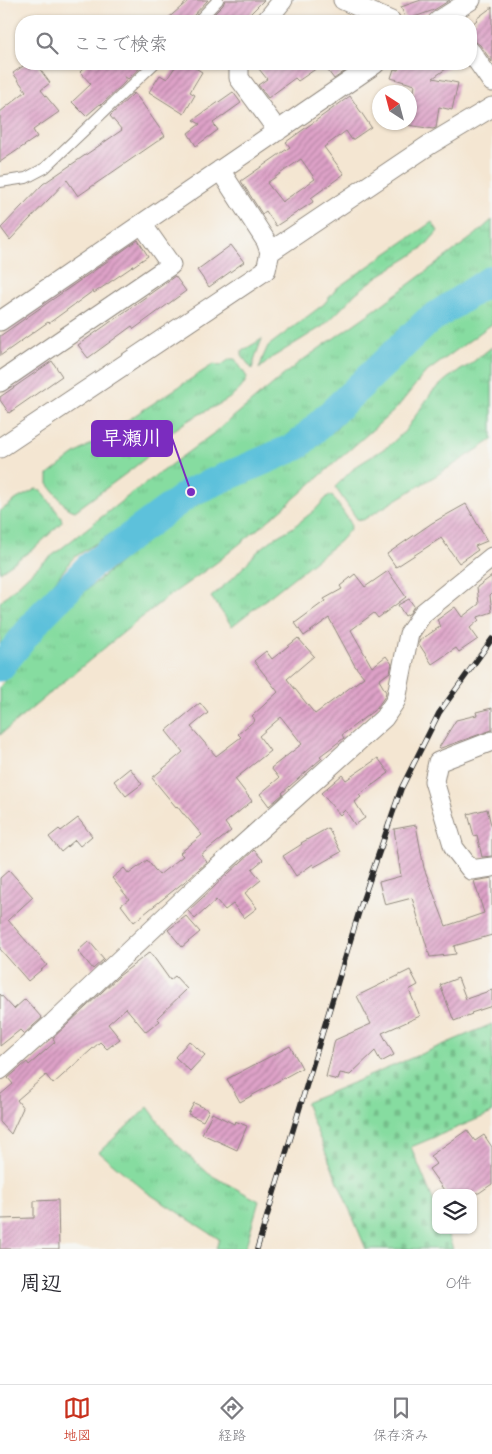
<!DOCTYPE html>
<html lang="ja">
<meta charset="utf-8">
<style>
body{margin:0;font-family:"Architects Daughter","Klee One",sans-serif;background:#f2f2f3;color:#2b2b33}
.controls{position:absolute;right:15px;bottom:15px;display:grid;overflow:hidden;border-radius:10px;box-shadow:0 1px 4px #0004}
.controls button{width:45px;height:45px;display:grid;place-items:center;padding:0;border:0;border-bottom:1px solid #e1e1e2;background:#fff;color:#2b2b33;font:25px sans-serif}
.compass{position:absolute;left:372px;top:85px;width:45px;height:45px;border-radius:50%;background:#fff;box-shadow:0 1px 4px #0004;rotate:324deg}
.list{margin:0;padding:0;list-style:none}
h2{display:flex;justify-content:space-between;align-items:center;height:65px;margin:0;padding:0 20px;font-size:21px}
h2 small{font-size:16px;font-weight:400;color:#7c7c81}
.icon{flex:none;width:28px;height:28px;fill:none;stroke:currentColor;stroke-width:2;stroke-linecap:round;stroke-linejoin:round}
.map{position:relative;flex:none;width:492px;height:1249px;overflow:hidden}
.search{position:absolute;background:#fff;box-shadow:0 1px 4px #0004;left:15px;right:15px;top:15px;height:55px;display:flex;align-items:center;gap:12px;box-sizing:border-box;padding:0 18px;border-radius:20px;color:#7c7c81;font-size:19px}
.sheet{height:135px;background:#fff}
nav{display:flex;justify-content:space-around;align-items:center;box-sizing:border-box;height:70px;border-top:1px solid #e1e1e2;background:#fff;font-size:14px;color:#7c7c81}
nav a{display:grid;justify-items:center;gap:2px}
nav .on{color:#c8321e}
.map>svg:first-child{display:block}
</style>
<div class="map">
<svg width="492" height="1249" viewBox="0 0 492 1249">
<defs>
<pattern id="grass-tufts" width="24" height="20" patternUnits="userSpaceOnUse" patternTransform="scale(1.25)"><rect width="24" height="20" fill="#86dca0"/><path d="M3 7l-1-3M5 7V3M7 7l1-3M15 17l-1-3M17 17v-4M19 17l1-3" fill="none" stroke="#74bd8a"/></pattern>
<pattern id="cemetery-stones" width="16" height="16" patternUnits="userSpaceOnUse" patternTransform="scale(1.25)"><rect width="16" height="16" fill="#86dca0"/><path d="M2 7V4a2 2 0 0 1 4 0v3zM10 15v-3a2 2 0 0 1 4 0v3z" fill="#74bd8a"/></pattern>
<pattern id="building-hatch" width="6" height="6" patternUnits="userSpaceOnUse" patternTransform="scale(1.25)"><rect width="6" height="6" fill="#dea2c8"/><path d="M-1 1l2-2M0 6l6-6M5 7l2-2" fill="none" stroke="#b484a3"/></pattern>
</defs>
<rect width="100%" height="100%" fill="#f6f6f2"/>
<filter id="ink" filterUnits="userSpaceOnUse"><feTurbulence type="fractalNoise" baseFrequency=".02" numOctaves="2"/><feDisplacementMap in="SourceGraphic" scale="10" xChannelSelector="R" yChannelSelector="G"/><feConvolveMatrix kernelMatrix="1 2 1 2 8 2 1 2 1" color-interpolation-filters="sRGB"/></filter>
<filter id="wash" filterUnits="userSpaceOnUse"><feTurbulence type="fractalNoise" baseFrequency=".0096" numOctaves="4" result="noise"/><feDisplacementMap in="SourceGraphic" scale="20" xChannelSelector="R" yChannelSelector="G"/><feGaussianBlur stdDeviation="1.12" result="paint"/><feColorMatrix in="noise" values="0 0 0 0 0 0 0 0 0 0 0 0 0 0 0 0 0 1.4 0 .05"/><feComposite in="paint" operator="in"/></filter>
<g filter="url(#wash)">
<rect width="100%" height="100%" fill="#f4e6d2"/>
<path fill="url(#grass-tufts)" stroke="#588466" d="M492,220V266L429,310L379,350L325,407L274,445L188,481L134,519L73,558L0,653V602L35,569L127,497L214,433L297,364L380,306L475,235Z
M432,222L438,231L424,247L408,258L377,277L356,293L338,312L323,326L273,357L259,369L263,357L268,346L324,304L337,288Z
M492,291V324L424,374L396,409L280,511L216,563L162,601L108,645L0,735V687L35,640L84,592L168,522L213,496L264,475L308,452L337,428L408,348L469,303Z
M262,339L256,355L252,369L242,356V351Z
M492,347V440L450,467L363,520L357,519L335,487L355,467L390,445L405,431L432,392L448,378L469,365Z
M230,359H235L247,377C241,397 216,405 200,414C186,421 173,430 162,441C156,446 152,453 146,458C124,476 99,493 75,511L67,508L48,484V475L72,456L214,364L220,366Z
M36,489L41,490L61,517L62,522L36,547L0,572V511L17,499Z
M329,495L333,497L350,522L351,528L340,541L232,626L211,597L234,577L259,550L276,537L292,528L315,510Z
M148,1107L173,1141L209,1174L259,1201L245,1249H216L219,1239L148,1193L99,1152Z"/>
<path fill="url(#cemetery-stones)" stroke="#588466" d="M492,1024V1113L411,1147L436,1207V1230H446L453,1249H366L305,1103Z"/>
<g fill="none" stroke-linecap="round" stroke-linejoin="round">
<path stroke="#5dc1db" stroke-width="29" d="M0,667L41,616L89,567L191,492L297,446L428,321L492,279"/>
</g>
<g id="blocks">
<path fill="url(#building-hatch)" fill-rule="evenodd" d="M189,0H208L193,16L191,21H165Z
M225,0H264L243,21H207L223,5Z
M421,0H450L434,10L406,20L401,7Z
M492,7V62L480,45L476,42L471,41V25L477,20L476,19Z
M26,64H36L50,83L41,90L59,112L33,130L37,137L0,162V112L26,91L13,73Z
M88,64H144L128,79L124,76L126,80L125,82L101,105L100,104L86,116L72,102L91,84L80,72Z
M177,64H189L202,72L190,92L195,95L184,114L149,92L160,75L167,79Z
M255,64H355L334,79L323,64L298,81L295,78L268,98L258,85L267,79Z
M400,64H453L433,78L458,83L452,110L439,107L436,128L433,129L408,125V122H410V115L415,85L391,78L394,69L398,70Z
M233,92L241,103L213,123L218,130L196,146L188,133L200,124L193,120Z
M134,93L142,103L165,136L78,196L67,180L10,240L1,228L43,184L122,130L110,116Z
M350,96L371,127L352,140L346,131L324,147L344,174L311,198L313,202L276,226L266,211L262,214L241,181L290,147L286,142ZM301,159L315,179L282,202L267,183Z
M138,240L148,256L94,293L93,291L49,323L48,322L0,356V336Z
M231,245L244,262L209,287L197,270Z
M175,276L186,291L134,329L132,326L88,358L78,345Z
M52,361L62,376L9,413L0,400V397Z
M466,504L487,541L475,546L478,550L459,563L441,538L396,567L387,554L432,523Z
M388,571L406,597L378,618L374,613L351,630L372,667L386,656L392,664L390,672L379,680L386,692L385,696L377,708L342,735L344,738L320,756L322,758L282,793L283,794L269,806L260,794L279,778L271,768L302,744L281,717L259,736L270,751L235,779L252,801L225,823L231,831L201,855L207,862L189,878L134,922L121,905L129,899L112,878L124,868L129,874L147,860L159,875L183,856L180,853L202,835L184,814H183L177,806L176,807L152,778L183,752L166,731L200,703L208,713L191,727L216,756L241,737L238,734L255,720L252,716L278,692L254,661L266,651L272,659L298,638L314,656L287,679L315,714L364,677L355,666L329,618L304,636L295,623L325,601L324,599L342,589L340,586L355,574L365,587Z
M492,576V593L490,595L492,612L478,617L479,620L470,628L478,639L459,652L456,648L432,664L419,644V641L441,626L437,620L455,607L462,617L479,604L477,587Z
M409,599L414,606L410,613L405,616L398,605Z
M492,708V730L438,749L456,720L477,715L476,712Z
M378,758L389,773L359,795L361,797L355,802L365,818L355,825L345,810L340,815L321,793L342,775L346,780Z
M130,768L142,784L126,796L114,781Z
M487,809L492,828V856L482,857L477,835L474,836L468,814Z
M78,818L92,836L80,846L75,840L61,852L49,837L59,829L61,831Z
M416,825L424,868L446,926L484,913L474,881L492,878V935L454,946L456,954L430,957L412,898L385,905L379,882L401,876L394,829Z
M328,828L341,852L314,867L313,864L296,876L283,856L302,844L301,843Z
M254,850L263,860L252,869L261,880L245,893L257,908L244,918L233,904L225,910L216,900L195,919L188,911Z
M9,870L33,897L8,920L47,965L28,981L0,949V878Z
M186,916L200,932L182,947L168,930Z
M89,941L104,959L93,969L78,951Z
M150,952L170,980L175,976L187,989L157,1018L160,1021L146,1032L126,1008L108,1024L120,1039L107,1049L100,1042L53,1084L46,1075L17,1100L23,1108L11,1134L0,1122V1095L13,1084L8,1078L27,1062L29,1065L55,1042L53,1038L119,976Z
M410,970L418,985L409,990L420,1016L382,1033L394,1055L381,1062L375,1051L350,1075L340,1073L338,1080L326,1077L335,1040L371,1024L357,996Z
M458,978L466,999L492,990V1006L471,1013L472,1014L454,1021L440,985Z
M0,994L14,1009L25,999L42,1018L24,1034L20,1030L0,1046Z
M189,1041L205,1055L190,1071L175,1057Z
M290,1046L302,1068L240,1102L227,1079Z
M194,1103L209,1110L203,1121L188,1114Z
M212,1113L234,1124L235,1121L247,1126L237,1150L202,1134Z
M467,1130L475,1141L484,1135L492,1147V1184L479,1193H446L429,1169L436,1164L430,1156Z
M58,1200L59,1249H0V1219L34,1218V1201Z"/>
</g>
</g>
<g filter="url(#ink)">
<use href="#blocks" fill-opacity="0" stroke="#90887e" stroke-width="1"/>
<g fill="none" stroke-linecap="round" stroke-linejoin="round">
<g stroke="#90887e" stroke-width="12">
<path id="lane" d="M198,21L218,0
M0,182L26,178L45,168L154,64"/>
</g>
<g stroke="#90887e" stroke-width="21">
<path id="street" d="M343,0L391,21
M266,21L283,0
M438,21L471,0
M471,52L492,82
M239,64V78L278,131
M270,252L429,145L492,107
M0,321L375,64
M0,382L171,265L142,224
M0,448L266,270L270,252L266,241L220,170
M492,741L438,762L434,781L454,848L471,870L492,867
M0,1070L53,1023L205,879L384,718L396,700L409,634L423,613L492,557"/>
</g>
<use href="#lane" stroke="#fff" stroke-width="10"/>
<use href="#street" stroke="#fff" stroke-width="19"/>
<g stroke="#2b2b2b" stroke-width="5.5">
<path id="rail" d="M257,1249L362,902L401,789L439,713L492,639"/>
</g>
<use href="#rail" stroke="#f6f6f2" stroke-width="4" stroke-dasharray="11" stroke-linecap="butt"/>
</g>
</g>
<path fill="none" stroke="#7b2cbf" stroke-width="2" d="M191 492L172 438"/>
<circle fill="#7b2cbf" stroke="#f6f6f2" stroke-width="2" cx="191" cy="492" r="5"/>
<rect fill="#7b2cbf" stroke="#7b2cbf" stroke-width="2" x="92" y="421" width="80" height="35" rx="5"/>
<g font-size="20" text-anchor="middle" font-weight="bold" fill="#fff">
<text x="132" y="445">早瀬川</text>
</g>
</svg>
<div class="controls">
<button><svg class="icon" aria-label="layers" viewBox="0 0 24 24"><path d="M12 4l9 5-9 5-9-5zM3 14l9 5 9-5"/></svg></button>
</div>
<svg class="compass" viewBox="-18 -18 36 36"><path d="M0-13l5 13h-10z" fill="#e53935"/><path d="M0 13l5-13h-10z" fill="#7c7c81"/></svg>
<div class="search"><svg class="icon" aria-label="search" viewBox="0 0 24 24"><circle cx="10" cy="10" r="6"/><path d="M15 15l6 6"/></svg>ここで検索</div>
</div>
<section class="sheet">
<h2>周辺<small>0件</small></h2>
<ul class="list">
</ul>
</section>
<nav>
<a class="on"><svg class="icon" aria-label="map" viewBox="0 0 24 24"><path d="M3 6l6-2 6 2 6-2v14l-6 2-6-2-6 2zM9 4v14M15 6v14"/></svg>地図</a>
<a><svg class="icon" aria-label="directions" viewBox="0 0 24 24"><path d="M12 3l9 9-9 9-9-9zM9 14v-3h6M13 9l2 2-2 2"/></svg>経路</a>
<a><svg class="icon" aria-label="saved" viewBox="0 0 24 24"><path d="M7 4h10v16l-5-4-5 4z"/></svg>保存済み</a>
</nav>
